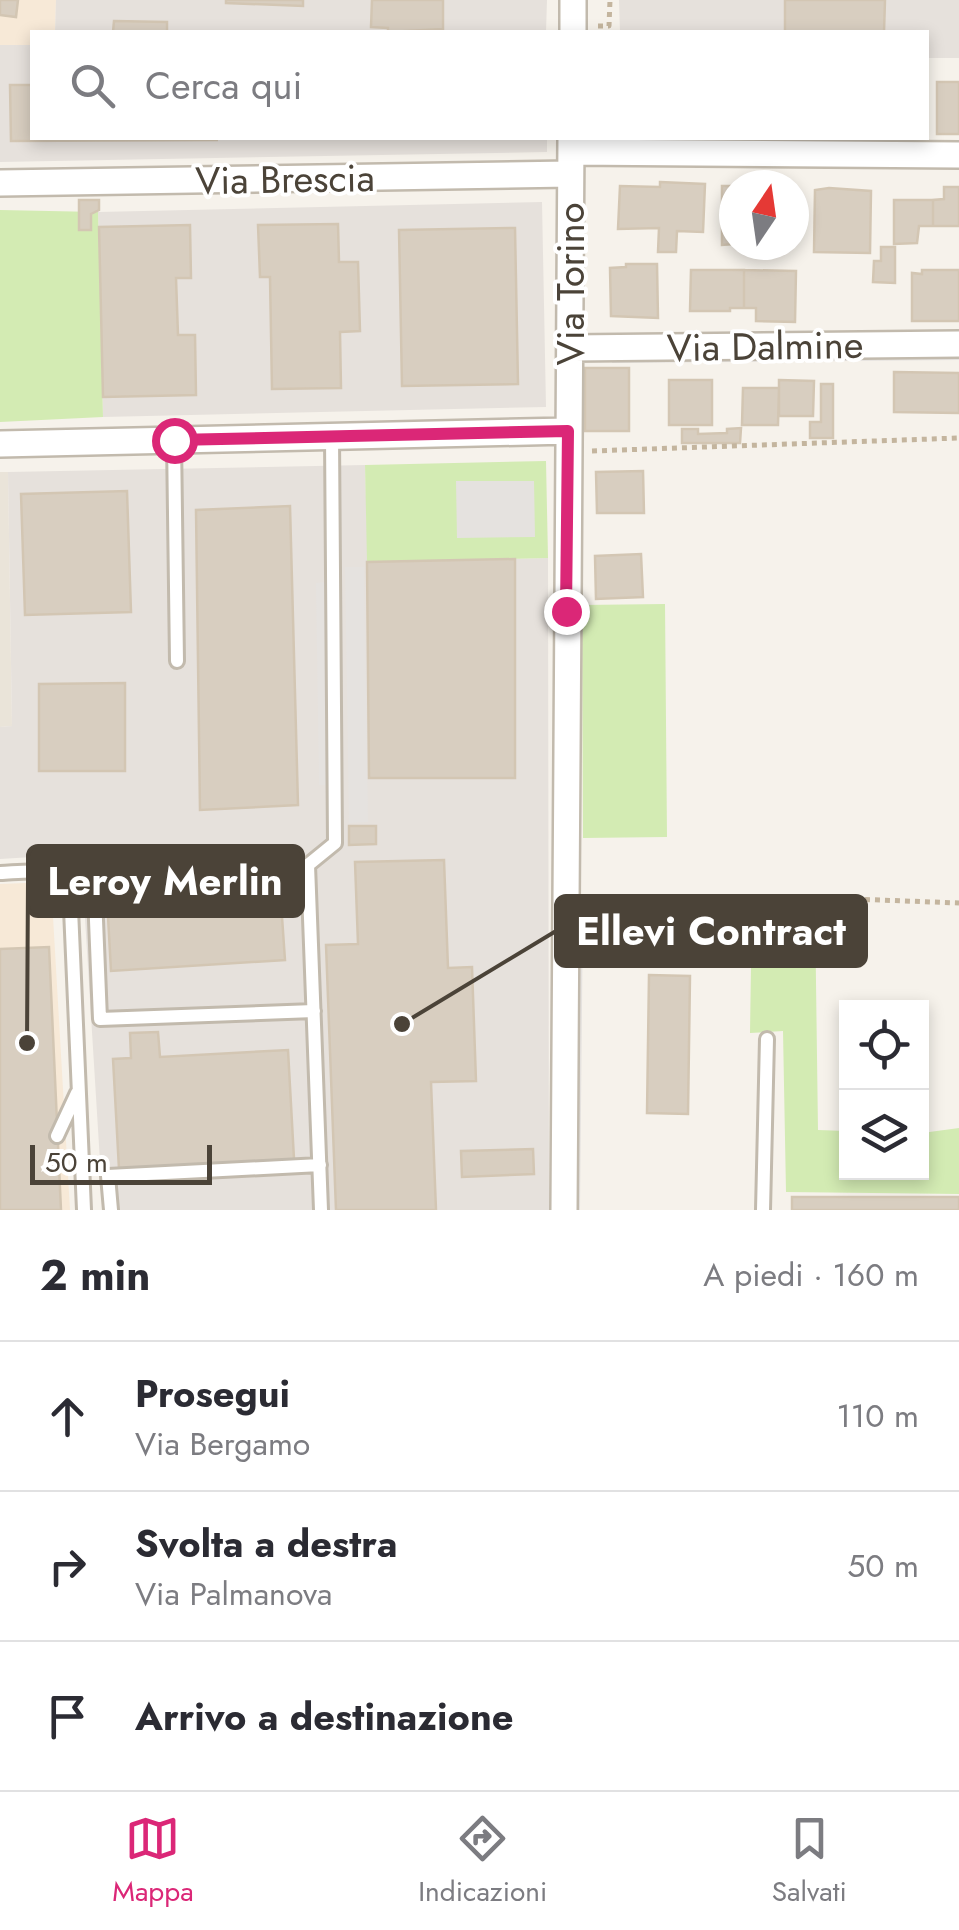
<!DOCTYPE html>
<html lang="it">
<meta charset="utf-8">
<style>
body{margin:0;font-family:Jost,sans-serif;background:#f2f2f3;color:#2b2b33}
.controls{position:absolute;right:30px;bottom:30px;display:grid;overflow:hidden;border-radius:0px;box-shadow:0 5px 15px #0003}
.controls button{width:90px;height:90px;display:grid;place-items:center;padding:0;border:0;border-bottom:2px solid #e1e1e2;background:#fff;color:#2b2b33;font:50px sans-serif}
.compass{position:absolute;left:719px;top:170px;width:90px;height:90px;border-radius:50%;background:#fff;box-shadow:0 5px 15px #0003;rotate:13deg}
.scale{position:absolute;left:30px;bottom:25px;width:182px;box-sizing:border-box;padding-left:10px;border:5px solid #4b4338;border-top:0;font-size:28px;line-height:35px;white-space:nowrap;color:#4b4338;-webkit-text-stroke:8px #fff;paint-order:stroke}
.stop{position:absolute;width:30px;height:30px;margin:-22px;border:8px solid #db2777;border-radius:50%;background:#fff}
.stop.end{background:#db2777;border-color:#fff;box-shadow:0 2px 10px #0008}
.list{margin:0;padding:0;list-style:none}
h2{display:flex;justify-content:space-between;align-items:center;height:130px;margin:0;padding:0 40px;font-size:42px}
h2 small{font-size:32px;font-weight:400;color:#7c7c81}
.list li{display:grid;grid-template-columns:65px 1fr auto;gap:30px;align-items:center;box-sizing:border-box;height:150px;padding:0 40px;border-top:2px solid #e1e1e2}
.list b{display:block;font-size:38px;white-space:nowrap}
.list p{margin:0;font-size:32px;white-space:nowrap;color:#7c7c81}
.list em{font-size:32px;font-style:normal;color:#7c7c81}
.icon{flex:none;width:55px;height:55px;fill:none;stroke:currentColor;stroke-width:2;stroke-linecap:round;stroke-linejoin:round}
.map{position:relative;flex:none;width:959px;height:1210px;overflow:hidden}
.search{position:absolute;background:#fff;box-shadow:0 5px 15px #0003;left:30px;right:30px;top:30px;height:110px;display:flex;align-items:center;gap:25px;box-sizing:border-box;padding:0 35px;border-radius:0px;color:#7c7c81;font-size:38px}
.sheet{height:580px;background:#fff}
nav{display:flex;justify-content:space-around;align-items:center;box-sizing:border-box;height:140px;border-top:2px solid #e1e1e2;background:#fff;font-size:28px;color:#7c7c81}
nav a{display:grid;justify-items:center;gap:5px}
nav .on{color:#db2777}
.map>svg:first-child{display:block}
</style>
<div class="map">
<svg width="959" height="1210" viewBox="0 0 959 1210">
<rect width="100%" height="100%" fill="#f6f2eb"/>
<path fill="#eae4d9" d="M0,472H8L12,726L0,727Z"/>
<path fill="#f7e9d7" d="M0,0H56L55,32H32V45H0Z
M51,882L70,1210H0V884Z"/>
<path fill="#e6e1dc" d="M56,0H547L546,32H55Z
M619,0H959V58H927L926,32H620Z
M0,45H32V138H547V152L0,162Z
M542,202L546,407L103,417L98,212Z
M365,465L368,562L548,558L549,1210H103L81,854L0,859V727L12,726L8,472Z"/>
<path fill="#d3ebb3" d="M0,210L98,212L103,417L0,422Z
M546,461L548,558L367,562L365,465Z
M665,604L667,837L583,838L582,605Z
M752,902L815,908L818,1130L846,1131V1172H922V1133L959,1128V1194L786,1192L783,1031L750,1033Z"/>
<path fill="#e5e2df" d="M959,351V360L612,363V354Z
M456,481H534L535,537L457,538Z
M345,567H364L368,822L349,823Z
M324,582L327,785H319L316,583Z
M574,906H583L580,1210H571Z"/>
<path fill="#d8cec0" stroke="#d3c6b3" stroke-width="2.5" d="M0,0H18L16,17L0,15Z
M226,0H303V6L226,3Z
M372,0H443V29L388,32V28L371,27Z
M785,0H885L884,32H785Z
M114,21L167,22V32H113Z
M937,82H959V134H937Z
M10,85H32V138L218,140L11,141Z
M660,182L705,184L703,232L677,231L676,252H658L659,228L618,229L620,186L660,187Z
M722,186H734V244L722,245Z
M944,187H959V226H933V200L944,199Z
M829,188L871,191L870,253L814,252L815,190Z
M79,200H99V210L91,214V230H79Z
M894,200H933V226H919L917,243L894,244Z
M338,224L339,262H358L360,331L340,332L341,388L272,389L270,277H260L258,225Z
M190,225L191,278H176L178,335H195L196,395L103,397L99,227Z
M515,228L518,384L402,386L399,230Z
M881,247H895V283L873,282L874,261H881Z
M626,264H657L658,318L611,316L610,268L626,267Z
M691,270H744V308H730V311H690Z
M744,270L796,271L795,322L756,321V308H744Z
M922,270H959V321H912V273L922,274Z
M585,368H629V431H585Z
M894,372L959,373V413L894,412Z
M669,380H712V425H669Z
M779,380L814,381L813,416H779Z
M821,384H833V438H810V422H821Z
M743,388H779L778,425H742Z
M741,428L740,443H682V429H698V434L727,433V429Z
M643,471L644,513H597L596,472Z
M127,491L131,612L25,615L21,494Z
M290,506L298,805L200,810L196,510Z
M641,554L643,597L596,599L595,556Z
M515,559V778H369L367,562Z
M125,683V771H39V684Z
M349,826H376V844L349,845Z
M444,860L448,968L472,967L476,1081L431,1082L436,1210H336L326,945L358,944L355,862Z
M280,888L285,960L111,971L107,898Z
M49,947L61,1210H0V949Z
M649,975L690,976L688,1114L647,1113Z
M158,1032L160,1057L288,1050L294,1159L119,1169L113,1059L131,1058L130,1033Z
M533,1149L534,1174L462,1177L461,1151Z
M792,1197H959V1210H792Z"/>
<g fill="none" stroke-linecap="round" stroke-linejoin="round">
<g stroke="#c2baad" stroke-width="18">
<path id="service" d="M174,440L177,661
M308,865L94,871L100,1019L314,1011
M0,873C39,871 60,864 71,909L84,1210
M57,1136L77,1093
M111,1210L108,1176L320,1165
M321,1210L308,865L335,843L332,437
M763,1210L767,1039"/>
</g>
<g stroke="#c2baad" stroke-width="30">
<path id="minor" d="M573,32V0
M571,152L959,155
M0,183L570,174
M571,348L959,344
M0,444L568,431
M564,1210L571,138"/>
</g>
<path stroke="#c4b59e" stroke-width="5" stroke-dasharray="5 5" stroke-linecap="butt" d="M598,26H609L610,0
M592,451L959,438
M825,898L959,903"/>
<use href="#service" stroke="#fff" stroke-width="12"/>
<use href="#minor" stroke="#fff" stroke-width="25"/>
</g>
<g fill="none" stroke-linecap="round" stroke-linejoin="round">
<path stroke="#db2777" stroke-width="12" d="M174,440L568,431L566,611"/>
</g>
<g text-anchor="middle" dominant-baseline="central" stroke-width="8" stroke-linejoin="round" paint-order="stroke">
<g font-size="38" fill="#4b4338" stroke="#fff">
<text transform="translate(285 179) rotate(-1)">Via Brescia</text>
<text transform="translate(570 284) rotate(-90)">Via Torino</text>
<text transform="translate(765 346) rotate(-1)">Via Dalmine</text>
</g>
</g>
<path fill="none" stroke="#4b4338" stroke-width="4" d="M27 1043L28 881M402 1024L556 931"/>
<g fill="#4b4338" stroke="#fff" stroke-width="4">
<circle cx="27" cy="1043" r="10"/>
<circle cx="402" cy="1024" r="10"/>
</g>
<g fill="#4b4338" stroke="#4b4338" stroke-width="4">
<rect x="28" y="846" width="275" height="70" rx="10"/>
<rect x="556" y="896" width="310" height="70" rx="10"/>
</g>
<g font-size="40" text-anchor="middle" font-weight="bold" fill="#fff">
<text x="165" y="895">Leroy Merlin</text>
<text x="711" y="945">Ellevi Contract</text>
</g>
</svg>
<div class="controls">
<button><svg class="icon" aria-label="locate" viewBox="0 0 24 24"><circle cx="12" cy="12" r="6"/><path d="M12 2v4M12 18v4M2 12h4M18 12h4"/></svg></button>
<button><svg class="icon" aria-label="layers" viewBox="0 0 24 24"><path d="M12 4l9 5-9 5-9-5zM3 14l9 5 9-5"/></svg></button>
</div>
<svg class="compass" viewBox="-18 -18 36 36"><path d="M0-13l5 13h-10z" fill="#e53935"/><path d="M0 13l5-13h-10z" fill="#7c7c81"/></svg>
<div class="scale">50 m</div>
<div class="stop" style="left:174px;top:440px"></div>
<div class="stop end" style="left:566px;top:611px"></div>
<div class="search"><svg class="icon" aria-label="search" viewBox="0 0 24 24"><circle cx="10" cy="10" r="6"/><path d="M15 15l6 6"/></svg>Cerca qui</div>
</div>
<section class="sheet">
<h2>2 min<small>A piedi · 160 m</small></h2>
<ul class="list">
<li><svg class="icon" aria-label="ahead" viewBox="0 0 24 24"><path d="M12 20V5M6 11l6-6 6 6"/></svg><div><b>Prosegui</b><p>Via Bergamo</p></div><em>110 m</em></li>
<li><svg class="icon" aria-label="right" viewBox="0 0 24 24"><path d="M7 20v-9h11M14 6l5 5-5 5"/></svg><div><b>Svolta a destra</b><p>Via Palmanova</p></div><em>50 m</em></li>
<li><svg class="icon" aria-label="arrive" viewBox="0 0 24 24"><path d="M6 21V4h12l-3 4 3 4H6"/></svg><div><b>Arrivo a destinazione</b></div></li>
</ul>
</section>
<nav>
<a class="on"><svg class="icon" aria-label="map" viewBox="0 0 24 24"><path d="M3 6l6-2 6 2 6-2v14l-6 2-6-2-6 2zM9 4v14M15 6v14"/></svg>Mappa</a>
<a><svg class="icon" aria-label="directions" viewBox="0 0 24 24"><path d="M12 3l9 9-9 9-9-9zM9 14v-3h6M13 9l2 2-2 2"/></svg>Indicazioni</a>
<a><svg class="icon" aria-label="saved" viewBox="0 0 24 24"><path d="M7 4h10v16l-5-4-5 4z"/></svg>Salvati</a>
</nav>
